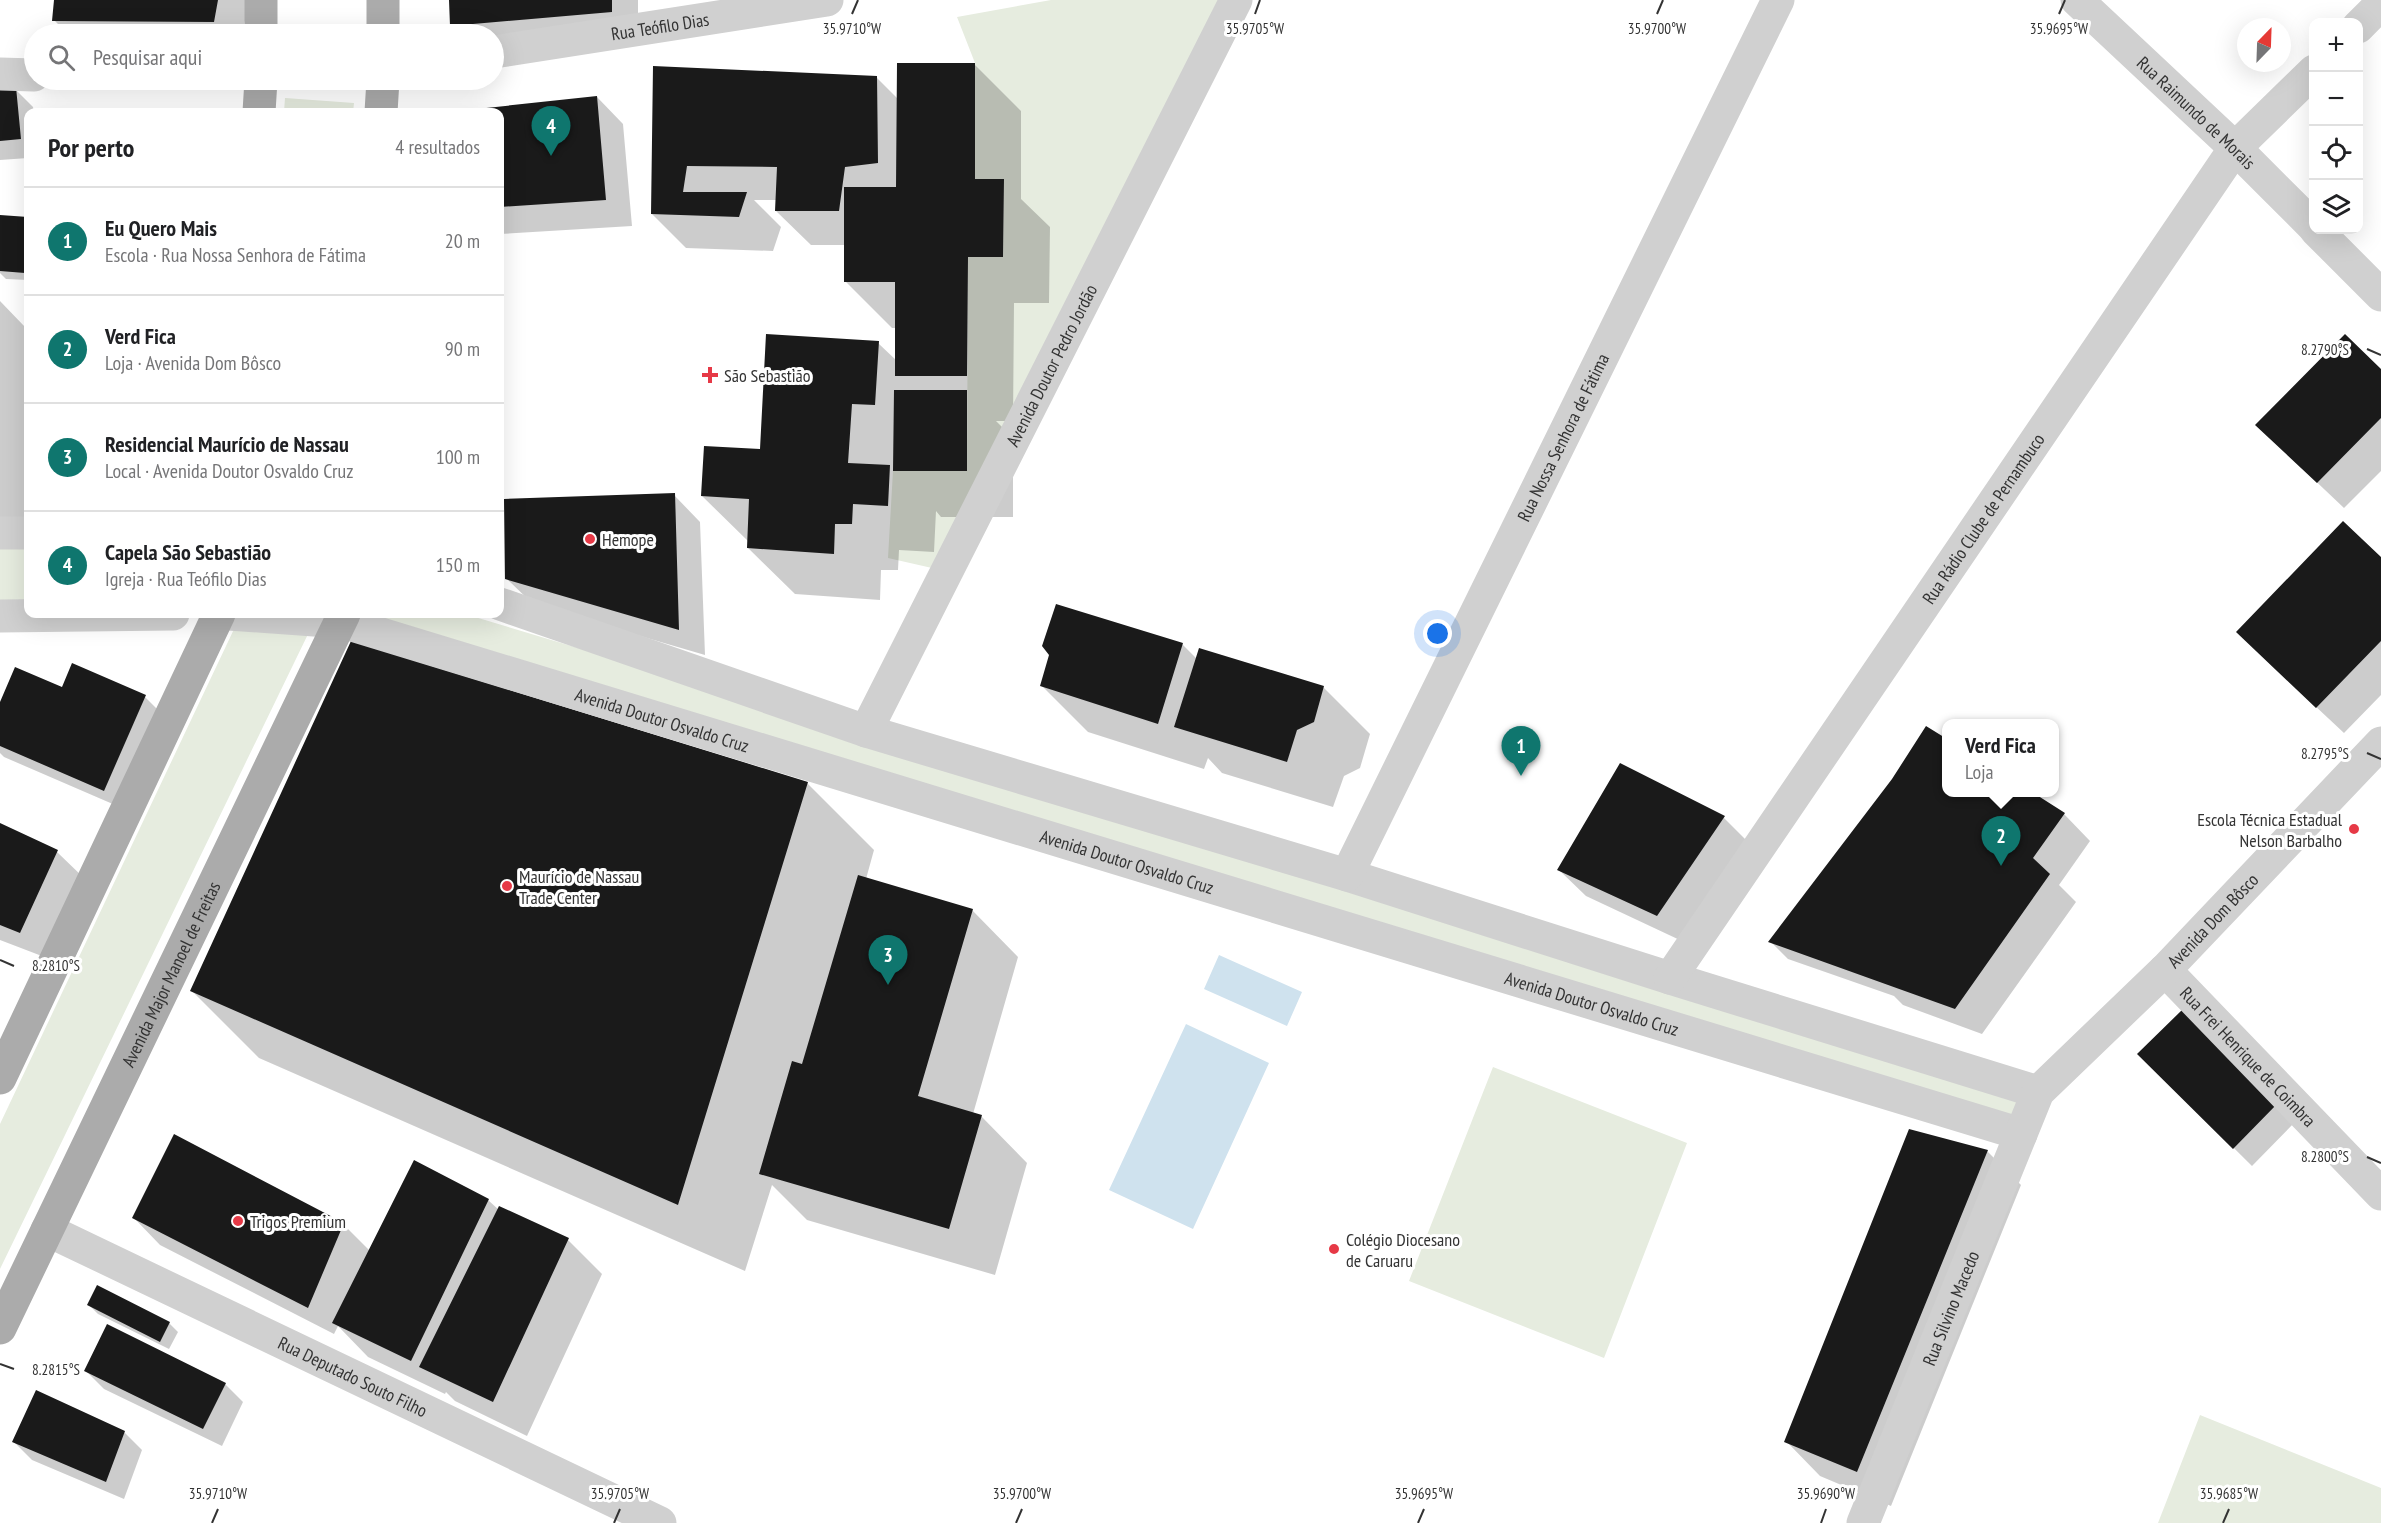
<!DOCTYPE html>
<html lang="pt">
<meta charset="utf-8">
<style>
body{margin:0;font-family:"PT Sans Narrow",sans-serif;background:#f6f6f6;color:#202124}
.controls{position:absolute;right:18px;top:18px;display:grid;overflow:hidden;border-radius:12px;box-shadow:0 6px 24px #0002}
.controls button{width:54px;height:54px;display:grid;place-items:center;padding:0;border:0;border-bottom:2px solid #e0e0e0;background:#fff;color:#202124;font:30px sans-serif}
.compass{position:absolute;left:2237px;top:18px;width:54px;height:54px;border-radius:50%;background:#fff;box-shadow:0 6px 24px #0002;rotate:23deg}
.you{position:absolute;left:1438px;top:634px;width:21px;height:21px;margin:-15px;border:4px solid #fff;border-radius:50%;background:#1a73e8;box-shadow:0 0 0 9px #1a73e833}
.badge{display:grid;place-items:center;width:39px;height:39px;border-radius:50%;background:#0f766e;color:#fff;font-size:20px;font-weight:700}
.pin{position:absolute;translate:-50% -50px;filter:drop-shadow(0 2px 3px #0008)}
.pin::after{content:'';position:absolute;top:32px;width:21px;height:18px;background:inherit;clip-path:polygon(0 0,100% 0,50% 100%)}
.popup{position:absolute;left:1942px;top:719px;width:117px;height:78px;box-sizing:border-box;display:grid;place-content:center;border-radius:12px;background:#fff;filter:drop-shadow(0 2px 4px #0005);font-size:20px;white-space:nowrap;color:#757577}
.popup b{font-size:22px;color:#202124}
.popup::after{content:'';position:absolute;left:50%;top:100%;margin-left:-12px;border:12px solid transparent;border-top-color:#fff}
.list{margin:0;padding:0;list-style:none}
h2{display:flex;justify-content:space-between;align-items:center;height:78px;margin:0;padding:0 24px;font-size:26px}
h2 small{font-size:20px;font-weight:400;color:#757577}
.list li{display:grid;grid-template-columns:39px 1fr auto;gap:18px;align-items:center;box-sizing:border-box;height:108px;padding:0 24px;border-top:2px solid #e0e0e0}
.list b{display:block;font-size:22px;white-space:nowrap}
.list p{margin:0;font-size:20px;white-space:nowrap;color:#757577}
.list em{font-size:20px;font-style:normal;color:#757577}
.icon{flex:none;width:33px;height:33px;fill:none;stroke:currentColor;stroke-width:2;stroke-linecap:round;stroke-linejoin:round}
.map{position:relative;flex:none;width:2381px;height:1523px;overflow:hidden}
.search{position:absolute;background:#fff;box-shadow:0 6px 24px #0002;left:24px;top:24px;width:480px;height:66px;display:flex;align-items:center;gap:15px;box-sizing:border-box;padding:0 21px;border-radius:33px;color:#757577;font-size:22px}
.panel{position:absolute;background:#fff;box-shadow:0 6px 24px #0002;left:24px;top:108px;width:480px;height:510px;border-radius:12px}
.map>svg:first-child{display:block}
</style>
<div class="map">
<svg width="2381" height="1523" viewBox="0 0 2381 1523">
<rect width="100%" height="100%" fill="#fff"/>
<path fill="#e6ecdf" d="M1051,0H1221L932,568L888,558L893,471H967L968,257H1003L1004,180L975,179V63L957,17Z
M285,98L354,103L353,112H284Z
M0,548H28V602L0,603Z
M350,614H465L1347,879L2032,1094L2017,1129Z
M235,627L310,630L0,1269V1124Z
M1493,1067L1687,1143L1604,1358L1409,1281Z
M2200,1415L2381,1488V1523H2158Z"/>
<path fill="#cfe2ee" d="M1219,955L1302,992L1287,1026L1204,989Z
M1186,1024L1269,1063L1193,1229L1109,1190Z"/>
<path fill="#0003" d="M55,0H248L243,34H68L54,20Z
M450,0H638V39L494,50V34H461L451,25Z
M975,65L1021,111V199L1050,227L1049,303H1014L1013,421H996L1013,438V517H941L936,511L934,552L899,550L898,570H881L880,600L795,594L748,548L749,542L702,496L762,451L878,343L897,361V328H892L845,281L846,245H811L776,211L777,200H754L781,227L773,251L686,248L652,214L655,68L877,78L898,99Z
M15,89L33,107L34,112H28V158L0,160V90Z
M597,97L623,124L632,226L500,234V112H463Z
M0,216L28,219V280L6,279L0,273Z
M0,301L25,327L28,524H0Z
M2381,371V471L2344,508L2284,451Z
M674,495L700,522L705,655L534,605L507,579Z
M2381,559V695L2344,733L2265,659Z
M1182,644L1197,659L1323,687L1370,734L1360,768L1344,776L1333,807L1222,773L1208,758L1204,769L1088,732L1042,686Z
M63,689L145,697L163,715L122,808L4,757L0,753V706Z
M1947,741V792L2064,814L2090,841L2059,885L2076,902L1982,1034L1903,1005L1894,996L1788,959L1770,941Z
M1620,765L1724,818L1750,844L1684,942L1586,896L1559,870Z
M807,783L874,850L866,879L972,910L1018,957L973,1114L981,1116L1027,1163L995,1275L807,1220L772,1185L745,1271L259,1058L192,991Z
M0,825L57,852L84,878L47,958L0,940Z
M2182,1012L2294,1123L2252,1166L2139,1054Z
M1987,1151L2021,1185L1891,1506L1820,1476L1786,1441Z
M488,1200L499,1210L568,1240L602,1274L527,1436L455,1401L446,1392L445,1394L368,1357L338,1326L334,1334L160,1245L134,1218L343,1224L370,1251Z
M89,1305L169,1323L178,1332L169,1349L98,1314Z
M86,1371L225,1384L243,1402L222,1446L104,1389Z
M124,1432L142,1450L124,1499L32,1460L14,1442Z"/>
<path fill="#1a1a1a" d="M54,0H218L214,22L52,21Z
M449,0H612V12L450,26Z
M897,63H975V179H1004L1003,257H968L967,376H895V282H844V187H896Z
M653,66L877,76L878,163L845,167L839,211H775L777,167L687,166L683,192H747L739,217L651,214Z
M16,87L21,139L0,141V89Z
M597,96L606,200L500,207V112L458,111Z
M0,215L28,217L25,273L0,271Z
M766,334L879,341L875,405L852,404L848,463L890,465L888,506L853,504L852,524H835L834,554L747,548L749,499L701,496L704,446L760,449Z
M2345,334L2381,369V418L2317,483L2255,425Z
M894,390H967V471H893Z
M675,493L679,630L505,579L504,499Z
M2343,521L2381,557V641L2316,708L2236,632Z
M1056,604L1183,643L1158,724L1040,686L1049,655L1042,646Z
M351,641L808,782L678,1205L190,991Z
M1199,648L1324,686L1314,722L1297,730L1287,762L1174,727Z
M72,663L146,695L104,791L0,746V702L15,667L62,687Z
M1926,726L1947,739V792H2032L2065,813L2033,858L2050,874L1955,1009L1768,942L1892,779Z
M1620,763L1725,816L1657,916L1557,870Z
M0,823L58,850L20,933L0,925Z
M858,875L973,909L918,1096L982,1115L949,1229L759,1174L792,1061L802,1064Z
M2182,1010L2277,1104L2233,1149L2137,1054Z
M1909,1129L1988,1150L1857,1472L1784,1442Z
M174,1134L344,1223L308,1308L132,1218Z
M414,1160L489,1199L411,1361L332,1323Z
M499,1206L569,1238L493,1402L419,1367Z
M97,1285L170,1322L160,1342L87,1305Z
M107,1324L226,1383L203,1429L84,1371Z
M36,1390L125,1431L106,1482L12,1442Z"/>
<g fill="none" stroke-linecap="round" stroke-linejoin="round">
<g stroke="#d0d0d0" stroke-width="33">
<path id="s1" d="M2077,0L2235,148L2314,227"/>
<path d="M2358,27L2381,4"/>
<path id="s2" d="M494,52L827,0"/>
<path d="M0,74L34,75"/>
<path d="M2316,230L2381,295"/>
<path d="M0,533H28"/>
<path d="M500,604L866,731L1347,875L1670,978L2038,1092"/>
<path id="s3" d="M229,614L342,622L2021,1134"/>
<path d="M0,616L173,614"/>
<path id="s4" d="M866,731L1236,0"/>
<path id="s5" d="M1347,875L1778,0"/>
<path id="s6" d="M2165,970L2381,1194"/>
<path id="s7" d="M1670,978L2235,148L2314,71"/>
<path id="s8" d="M47,1230L660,1523"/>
<path id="s9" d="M1863,1523L2038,1092L2165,970L2381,743"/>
</g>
<g stroke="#ababab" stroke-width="33">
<path d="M261,0V34"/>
<path d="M383,34V0"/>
<path d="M259,112L261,80"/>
<path d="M381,112L383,80"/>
<path d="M0,1078L219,614"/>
<path id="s10" d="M0,1328L344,614"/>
</g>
</g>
<path fill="none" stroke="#333" stroke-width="2" d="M852,14L858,0M1255,14L1260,0M1657,14L1663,0M2059,14L2065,0M2367,349L2381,355M2367,753L2381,759M0,960L14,966M2367,1157L2381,1163M0,1364L14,1369M212,1523L218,1509M614,1523L620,1509M1016,1523L1022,1509M1418,1523L1424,1509M1821,1523L1826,1509M2223,1523L2229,1509"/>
<g fill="#e63946" stroke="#fff" stroke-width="2">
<path d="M707 366h6v6h6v6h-6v6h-6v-6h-6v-6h6z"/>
<circle cx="590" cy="539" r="6"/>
<circle cx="2354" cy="829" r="6"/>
<circle cx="507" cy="886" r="6"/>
<circle cx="238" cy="1221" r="6"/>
<circle cx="1334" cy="1249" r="6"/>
</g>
<g text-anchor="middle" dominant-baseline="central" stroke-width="6" stroke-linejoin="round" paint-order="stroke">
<g font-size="18" fill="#333" stroke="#fff">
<text stroke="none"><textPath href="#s2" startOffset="168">Rua Teófilo Dias</textPath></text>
<text stroke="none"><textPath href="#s1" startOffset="164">Rua Raimundo de Morais</textPath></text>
<text stroke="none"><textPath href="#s4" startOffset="410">Avenida Doutor Pedro Jordão</textPath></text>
<text stroke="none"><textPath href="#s5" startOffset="488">Rua Nossa Senhora de Fátima</textPath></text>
<text stroke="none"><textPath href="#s7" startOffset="556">Rua Rádio Clube de Pernambuco</textPath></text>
<text stroke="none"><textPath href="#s3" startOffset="448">Avenida Doutor Osvaldo Cruz</textPath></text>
<text stroke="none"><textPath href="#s3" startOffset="934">Avenida Doutor Osvaldo Cruz</textPath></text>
<text stroke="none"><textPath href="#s9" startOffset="710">Avenida Dom Bôsco</textPath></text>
<text stroke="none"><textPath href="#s10" startOffset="393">Avenida Major Manoel de Freitas</textPath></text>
<text stroke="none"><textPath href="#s3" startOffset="1420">Avenida Doutor Osvaldo Cruz</textPath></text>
<text stroke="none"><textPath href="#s6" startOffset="120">Rua Frei Henrique de Coimbra</textPath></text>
<text stroke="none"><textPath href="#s9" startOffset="232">Rua Silvino Macedo</textPath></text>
<text stroke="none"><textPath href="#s8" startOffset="339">Rua Deputado Souto Filho</textPath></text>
</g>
<g font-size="18" fill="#333" stroke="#fff" text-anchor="start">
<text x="724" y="375">São Sebastião</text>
<text x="602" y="539">Hemope</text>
<text x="2342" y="819" text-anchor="end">Escola Técnica Estadual<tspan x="2342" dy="21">Nelson Barbalho</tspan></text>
<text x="519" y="876">Maurício de Nassau<tspan x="519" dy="21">Trade Center</tspan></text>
<text x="250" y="1221">Trigos Premium</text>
<text x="1346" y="1239">Colégio Diocesano<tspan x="1346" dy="21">de Caruaru</tspan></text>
</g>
</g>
<g font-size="15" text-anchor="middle" fill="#333" stroke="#fff" stroke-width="6" stroke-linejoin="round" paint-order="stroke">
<text x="852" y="34">35.9710°W</text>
<text x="1255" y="34">35.9705°W</text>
<text x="1657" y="34">35.9700°W</text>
<text x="2059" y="34">35.9695°W</text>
<text x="2325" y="355">8.2790°S</text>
<text x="2325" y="759">8.2795°S</text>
<text x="56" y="971">8.2810°S</text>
<text x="2325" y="1162">8.2800°S</text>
<text x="56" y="1375">8.2815°S</text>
<text x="218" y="1499">35.9710°W</text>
<text x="620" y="1499">35.9705°W</text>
<text x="1022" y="1499">35.9700°W</text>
<text x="1424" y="1499">35.9695°W</text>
<text x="1826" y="1499">35.9690°W</text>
<text x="2229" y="1499">35.9685°W</text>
</g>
</svg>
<div class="controls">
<button>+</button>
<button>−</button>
<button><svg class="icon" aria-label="locate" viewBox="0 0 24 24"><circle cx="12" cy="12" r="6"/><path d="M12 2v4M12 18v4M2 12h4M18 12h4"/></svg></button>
<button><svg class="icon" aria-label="layers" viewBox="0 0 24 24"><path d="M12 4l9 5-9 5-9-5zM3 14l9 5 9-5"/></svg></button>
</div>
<svg class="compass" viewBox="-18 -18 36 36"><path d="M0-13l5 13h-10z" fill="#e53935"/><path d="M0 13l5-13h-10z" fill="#757577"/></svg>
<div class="you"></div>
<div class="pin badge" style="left:1521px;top:776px">1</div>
<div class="pin badge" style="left:2001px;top:866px">2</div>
<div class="popup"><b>Verd Fica</b>Loja</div>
<div class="pin badge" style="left:888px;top:985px">3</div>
<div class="pin badge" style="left:551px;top:156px">4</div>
<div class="search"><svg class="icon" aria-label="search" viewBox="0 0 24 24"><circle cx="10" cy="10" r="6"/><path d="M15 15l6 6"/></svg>Pesquisar aqui</div>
<section class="panel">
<h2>Por perto<small>4 resultados</small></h2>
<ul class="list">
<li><span class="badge">1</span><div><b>Eu Quero Mais</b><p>Escola · Rua Nossa Senhora de Fátima</p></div><em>20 m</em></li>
<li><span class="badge">2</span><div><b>Verd Fica</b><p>Loja · Avenida Dom Bôsco</p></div><em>90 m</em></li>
<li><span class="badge">3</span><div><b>Residencial Maurício de Nassau</b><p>Local · Avenida Doutor Osvaldo Cruz</p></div><em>100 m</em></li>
<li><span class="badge">4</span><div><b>Capela São Sebastião</b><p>Igreja · Rua Teófilo Dias</p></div><em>150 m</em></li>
</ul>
</section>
</div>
